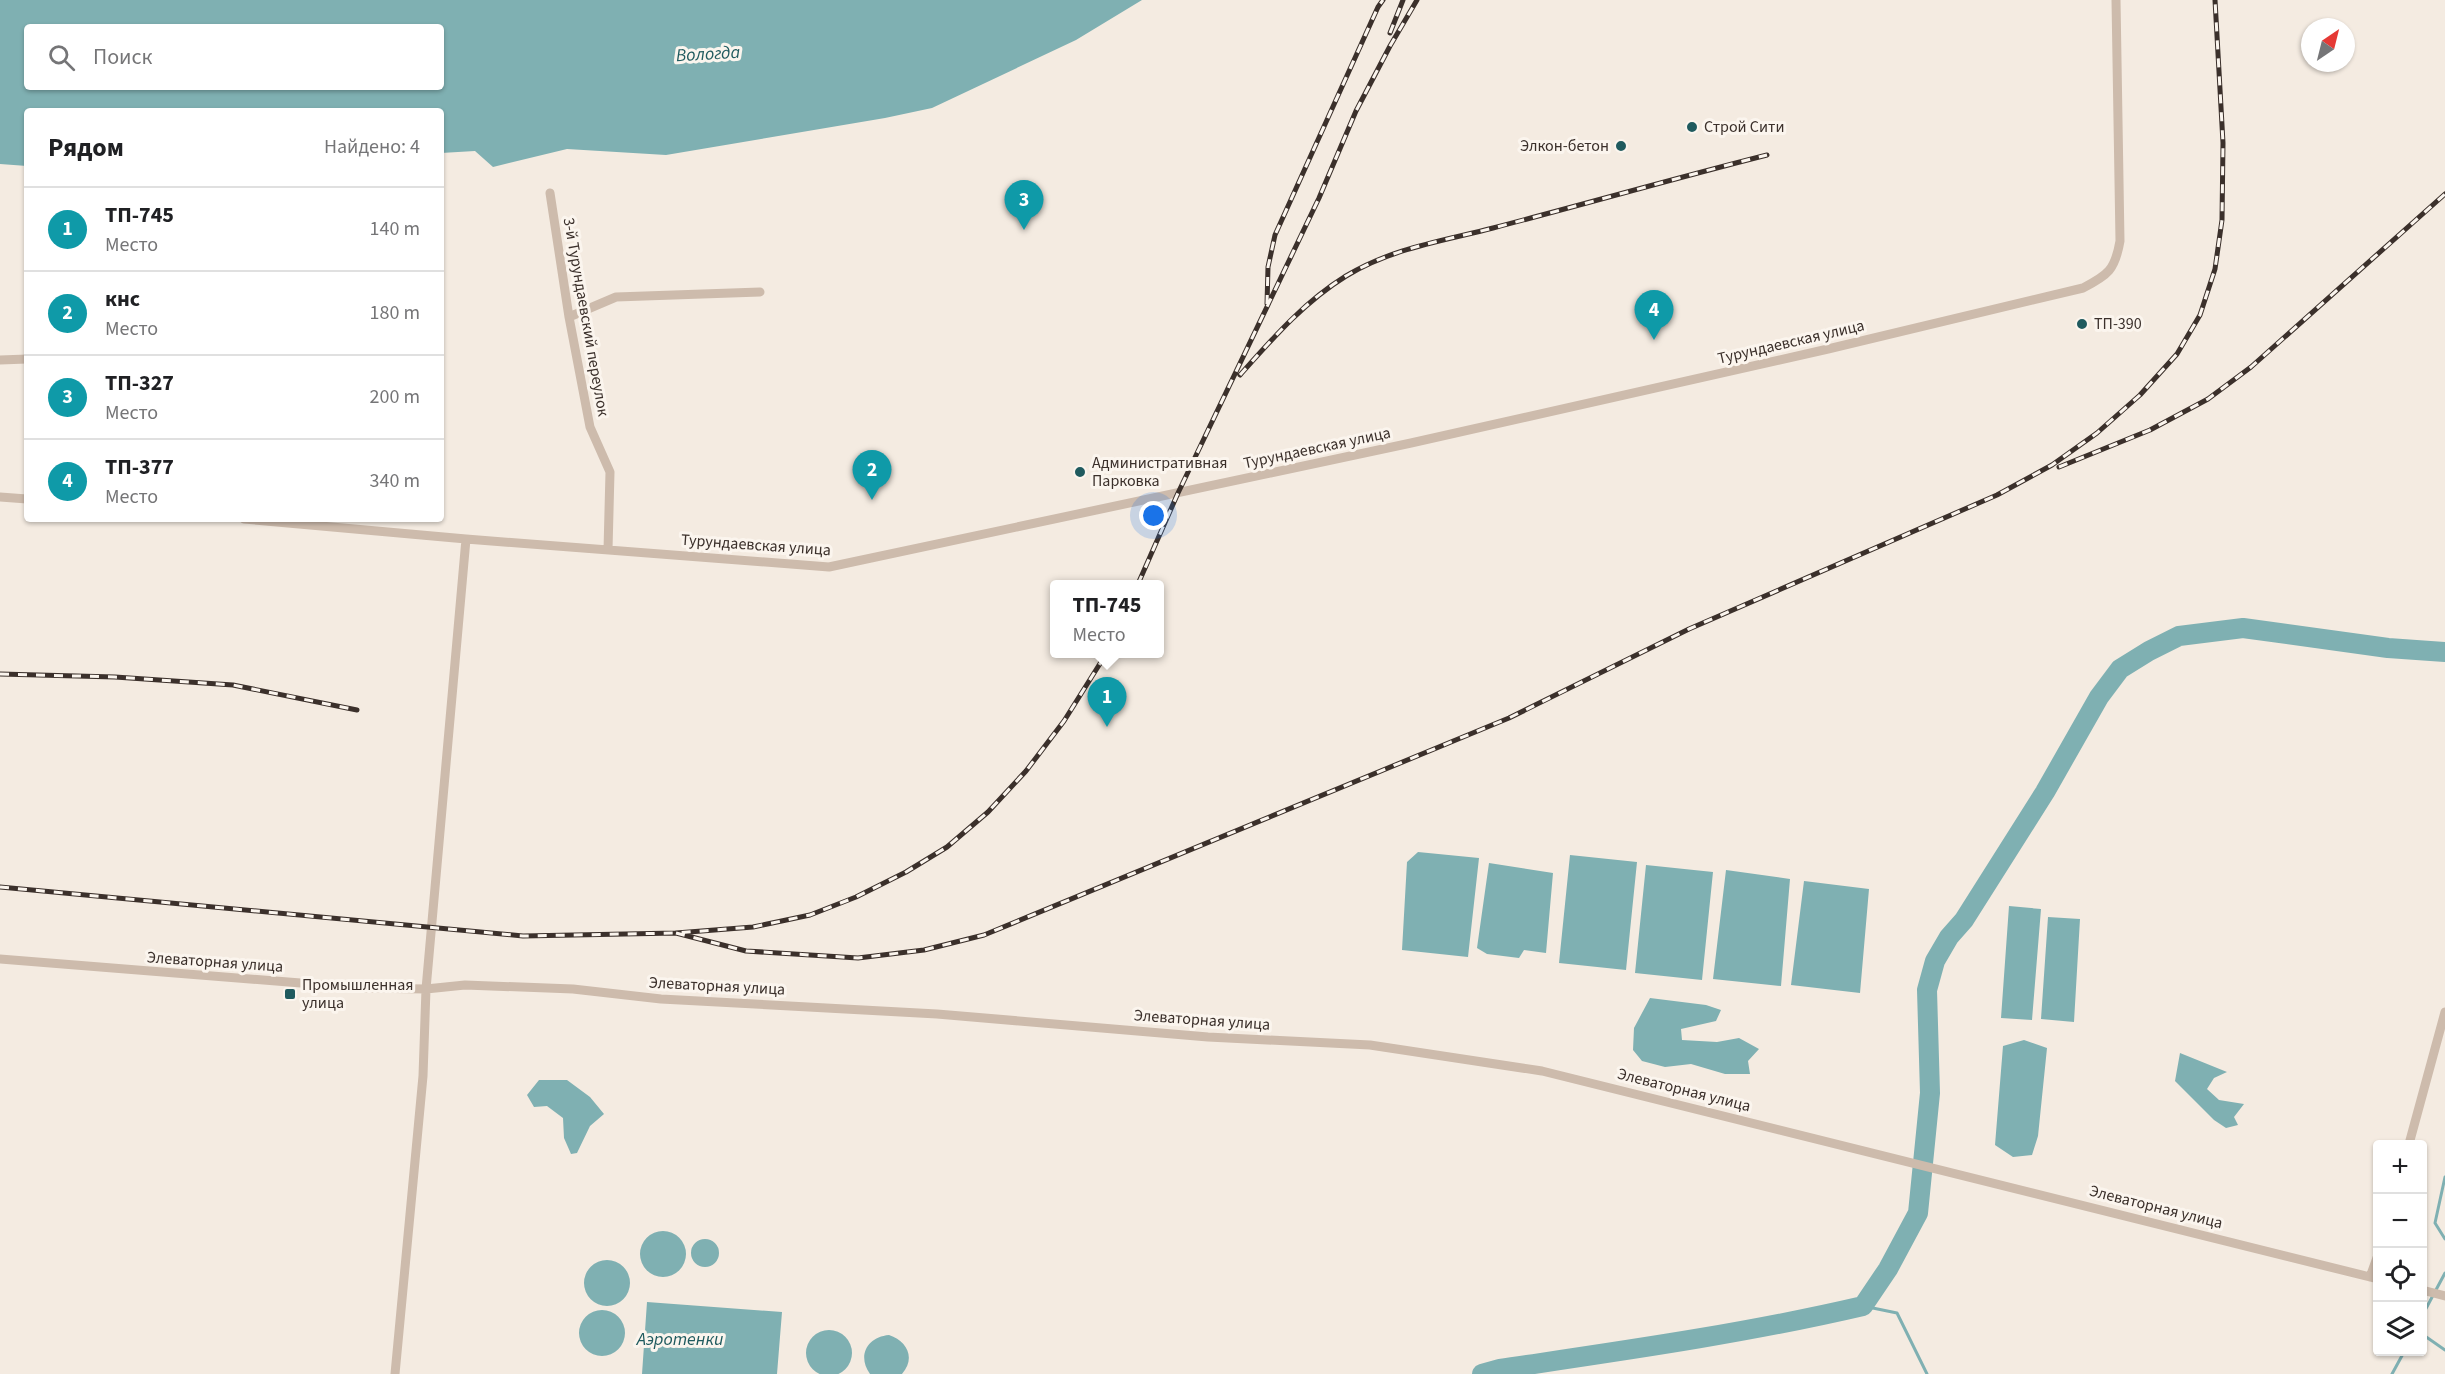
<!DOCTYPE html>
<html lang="ru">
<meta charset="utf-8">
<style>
body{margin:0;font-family:"Source Sans 3",sans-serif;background:#f6f6f6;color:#202124}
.controls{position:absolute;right:18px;bottom:18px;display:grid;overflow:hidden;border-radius:6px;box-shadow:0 2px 4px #0004}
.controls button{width:54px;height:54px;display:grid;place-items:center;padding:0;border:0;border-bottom:2px solid #e0e0e0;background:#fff;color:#202124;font:30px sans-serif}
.compass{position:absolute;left:2301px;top:18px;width:54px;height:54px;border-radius:50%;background:#fff;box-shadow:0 2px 4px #0004;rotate:35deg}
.you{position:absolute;left:1154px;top:516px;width:21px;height:21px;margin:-15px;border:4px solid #fff;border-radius:50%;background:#1a73e8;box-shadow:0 0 0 9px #1a73e833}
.badge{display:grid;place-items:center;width:39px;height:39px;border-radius:50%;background:#1f5a5e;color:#fff;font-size:20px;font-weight:700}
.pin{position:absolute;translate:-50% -50px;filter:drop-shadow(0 2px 3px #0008)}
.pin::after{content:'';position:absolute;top:32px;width:21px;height:18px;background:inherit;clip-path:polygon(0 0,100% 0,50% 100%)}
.popup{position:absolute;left:1050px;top:580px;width:114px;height:78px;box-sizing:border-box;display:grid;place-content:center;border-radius:6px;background:#fff;filter:drop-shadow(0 2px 4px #0005);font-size:20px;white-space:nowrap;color:#757577}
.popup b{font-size:22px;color:#202124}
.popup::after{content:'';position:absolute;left:50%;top:100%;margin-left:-12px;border:12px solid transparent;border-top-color:#fff}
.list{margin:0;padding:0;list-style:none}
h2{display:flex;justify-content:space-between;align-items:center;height:78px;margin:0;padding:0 24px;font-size:26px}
h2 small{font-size:20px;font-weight:400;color:#757577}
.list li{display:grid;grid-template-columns:39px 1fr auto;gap:18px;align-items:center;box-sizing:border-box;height:84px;padding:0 24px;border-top:2px solid #e0e0e0}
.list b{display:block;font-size:22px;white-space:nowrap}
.list p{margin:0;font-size:20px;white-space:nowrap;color:#757577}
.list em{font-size:20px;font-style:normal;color:#757577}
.icon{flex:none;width:33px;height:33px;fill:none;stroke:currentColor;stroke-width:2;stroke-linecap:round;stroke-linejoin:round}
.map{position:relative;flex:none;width:2445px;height:1374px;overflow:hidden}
.search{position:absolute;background:#fff;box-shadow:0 2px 4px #0004;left:24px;top:24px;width:420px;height:66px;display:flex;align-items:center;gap:15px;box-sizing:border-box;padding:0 21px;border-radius:6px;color:#757577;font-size:22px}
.panel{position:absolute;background:#fff;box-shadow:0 2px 4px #0004;left:24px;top:108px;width:420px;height:414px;border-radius:6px}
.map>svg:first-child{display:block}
</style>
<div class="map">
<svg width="2445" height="1374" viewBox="0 0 2445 1374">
<rect width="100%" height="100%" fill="#f4ebe1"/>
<path fill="#7fb0b2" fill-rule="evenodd" d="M0,0H1142L1076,40L932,108L885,118L666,155L567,149L493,167L475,151L441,153V111H27V166L0,164ZM27,27H441V87H27Z
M1418,852L1479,858L1468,957L1402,950L1407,862Z
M1570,855L1637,862L1626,970L1559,963Z
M1489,863L1553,873L1546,953L1524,950L1519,958L1487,954L1477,948Z
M1646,865L1713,872L1702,980L1635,973Z
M1726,870L1790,879L1781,986L1713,979Z
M1804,881L1869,889L1860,993L1791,985Z
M2009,906L2041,909L2032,1020L2001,1018Z
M2048,917L2080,919L2074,1022L2041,1019Z
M1650,998L1706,1005L1721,1010L1716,1021L1681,1029L1682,1040L1717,1042L1739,1038L1759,1049L1748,1061L1750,1074H1725L1691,1064L1665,1067L1642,1061L1633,1050L1634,1028Z
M2024,1040L2047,1048L2038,1136L2032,1155L2013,1157L1995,1145L2003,1046Z
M2180,1053L2227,1072L2214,1078L2207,1089L2219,1100L2244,1104L2234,1117L2238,1125L2226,1128L2214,1120L2175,1081Z
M539,1080H567L590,1097L604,1114L590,1126L577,1153L571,1154L564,1138L563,1118L547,1106L534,1107L527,1095Z
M640 1254a23 23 0 1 1 46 0a23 23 0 1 1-46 0Z
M691 1253a14 14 0 1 1 28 0a14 14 0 1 1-28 0Z
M584 1283a23 23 0 1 1 46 0a23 23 0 1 1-46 0Z
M647,1302L782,1312L777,1374H642Z
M579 1333a23 23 0 1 1 46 0a23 23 0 1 1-46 0Z
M806 1353a23 23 0 1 1 46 0a23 23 0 1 1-46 0Z
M889,1335C907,1341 916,1358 902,1374H870C857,1356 867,1337 889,1335Z"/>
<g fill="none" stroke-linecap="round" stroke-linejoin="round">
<path stroke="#7fb0b2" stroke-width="3" d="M2445,1177L2435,1223L2445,1239
M1863,1306L1897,1313L1927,1374
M2422,1316L2445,1273
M2422,1334L2445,1350
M2392,1374L2404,1352"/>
<path stroke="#7fb0b2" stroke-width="20" d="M1482,1374L1500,1369C1621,1351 1743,1334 1863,1306L1888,1269L1918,1213L1930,1093L1927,990L1935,961L1949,937L1964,920L2045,792L2099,697L2120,669L2149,651L2179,636L2243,628L2388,648L2445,652"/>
<path stroke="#cdbbac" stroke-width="9" d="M550,193L569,317L590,427L610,472L608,550
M569,317L616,297L760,292
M0,360L27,359
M0,497L27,499
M244,519L466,539L829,567L1411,443L1828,349L2083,288C2108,275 2115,270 2120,241L2116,0
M0,959L363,988L426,989L465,985L573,989L661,999L937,1014L1208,1037L1370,1045L1542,1071L2378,1279
M2409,1144L2445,1012
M2370,1277L2378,1255
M2422,1290L2445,1296
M395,1374L423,1076L426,989L466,539"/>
<g stroke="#3b302b" stroke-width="5">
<path id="rail" d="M1390,33L1403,0
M1267,304L1268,267L1275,235L1378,7L1383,0
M1240,375C1273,338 1304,302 1346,276C1392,248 1443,241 1493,228C1585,204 1676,178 1767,155
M2059,467L2150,430L2208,399L2251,367L2445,194
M1138,584L1178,493L1319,198L1356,111L1390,46L1417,0
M0,674L115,677L233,685L357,710
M0,887L523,936L676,933L753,927L810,915L856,897L906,872L947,847L988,812L1026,771L1064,721L1106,654
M676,933L746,951L858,958L924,950L984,935L1509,718L1689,629L1997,495L2052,465L2097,433L2140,395L2177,354L2200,315L2215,269L2222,220L2223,143L2215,0"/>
</g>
<use href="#rail" stroke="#fbf5ee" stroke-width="3" stroke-dasharray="9" stroke-linecap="butt"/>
</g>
<g fill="#1f5a5e" stroke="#fbf5ee" stroke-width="2">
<circle cx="1692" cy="127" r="6"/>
<circle cx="1621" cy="146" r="6"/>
<circle cx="2082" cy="324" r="6"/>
<circle cx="1080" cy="472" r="6"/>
<rect x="284" y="988" width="12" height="12" rx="3"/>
</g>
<g text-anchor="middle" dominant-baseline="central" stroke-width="6" stroke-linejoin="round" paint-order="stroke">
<g font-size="16" fill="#3b302b" stroke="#fbf5ee" text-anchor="start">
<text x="1704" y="127">Строй Сити</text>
<text x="1609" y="146" text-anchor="end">Элкон-бетон</text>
<text x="2094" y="324">ТП-390</text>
<text x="1092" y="463">Административная<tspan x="1092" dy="18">Парковка</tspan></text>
<text x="302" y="985">Промышленная<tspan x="302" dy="18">улица</tspan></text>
</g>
<g font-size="16" fill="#3b302b" stroke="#fbf5ee">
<text transform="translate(586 317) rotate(80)">3-й Турундаевский переулок</text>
<text transform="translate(1791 342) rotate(-13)">Турундаевская улица</text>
<text transform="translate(1317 448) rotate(-12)">Турундаевская улица</text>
<text transform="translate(756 545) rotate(4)">Турундаевская улица</text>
<text transform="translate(215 962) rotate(4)">Элеваторная улица</text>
<text transform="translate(717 986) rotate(3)">Элеваторная улица</text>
<text transform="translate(1202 1020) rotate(4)">Элеваторная улица</text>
<text transform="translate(1684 1090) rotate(14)">Элеваторная улица</text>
<text transform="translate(2156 1207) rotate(14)">Элеваторная улица</text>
</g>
<g font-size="18" font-style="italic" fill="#1f5a5e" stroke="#fbf5ee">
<text transform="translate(708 54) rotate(-3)">Вологда</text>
<text x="680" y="1339">Аэротенки</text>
</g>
</g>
</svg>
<div class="controls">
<button>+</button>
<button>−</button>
<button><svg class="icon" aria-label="locate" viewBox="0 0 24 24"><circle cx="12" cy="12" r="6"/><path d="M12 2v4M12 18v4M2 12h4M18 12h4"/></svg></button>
<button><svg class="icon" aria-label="layers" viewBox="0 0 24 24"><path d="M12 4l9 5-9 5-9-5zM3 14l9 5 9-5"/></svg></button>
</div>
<svg class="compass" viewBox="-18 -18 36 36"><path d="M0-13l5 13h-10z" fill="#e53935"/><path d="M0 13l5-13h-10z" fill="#757577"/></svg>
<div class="you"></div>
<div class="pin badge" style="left:1107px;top:727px;background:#0f9aa8">1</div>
<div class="popup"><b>ТП-745</b>Место</div>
<div class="pin badge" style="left:872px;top:500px;background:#0f9aa8">2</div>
<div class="pin badge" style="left:1024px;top:230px;background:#0f9aa8">3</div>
<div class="pin badge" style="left:1654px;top:340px;background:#0f9aa8">4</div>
<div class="search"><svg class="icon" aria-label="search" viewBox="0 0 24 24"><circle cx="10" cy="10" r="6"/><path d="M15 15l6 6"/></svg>Поиск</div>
<section class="panel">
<h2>Рядом<small>Найдено: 4</small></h2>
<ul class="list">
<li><span class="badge" style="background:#0f9aa8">1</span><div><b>ТП-745</b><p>Место</p></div><em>140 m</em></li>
<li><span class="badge" style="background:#0f9aa8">2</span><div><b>кнс</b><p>Место</p></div><em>180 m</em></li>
<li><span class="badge" style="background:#0f9aa8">3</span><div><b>ТП-327</b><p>Место</p></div><em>200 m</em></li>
<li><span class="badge" style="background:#0f9aa8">4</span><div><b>ТП-377</b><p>Место</p></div><em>340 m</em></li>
</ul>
</section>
</div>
